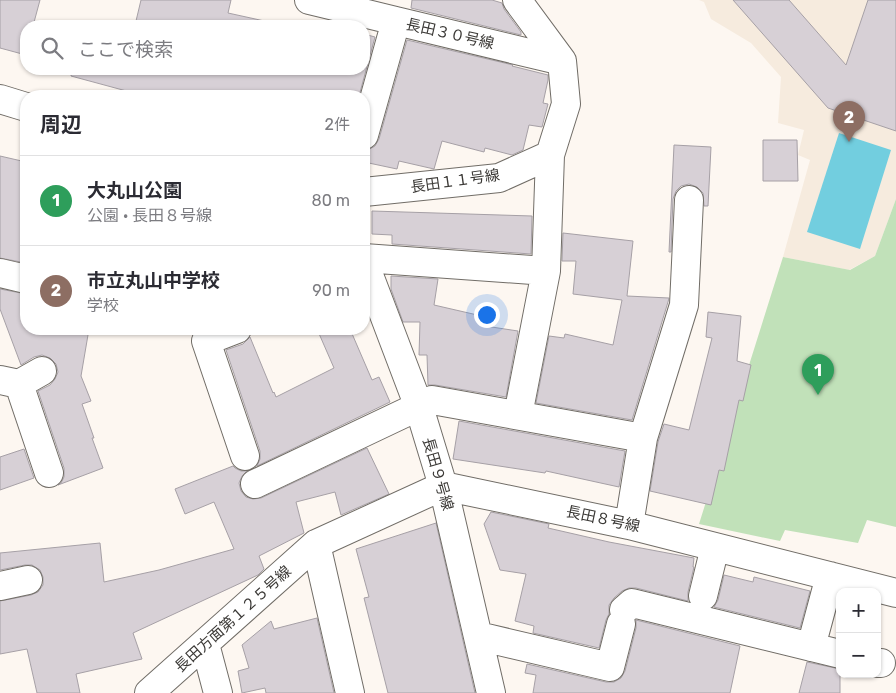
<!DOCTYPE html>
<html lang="ja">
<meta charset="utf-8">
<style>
body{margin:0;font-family:Rubik,"Noto Sans JP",sans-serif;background:#f2f2f3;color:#2b2b33}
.controls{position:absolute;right:15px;bottom:15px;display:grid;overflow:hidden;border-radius:10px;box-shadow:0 1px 4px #0004}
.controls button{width:45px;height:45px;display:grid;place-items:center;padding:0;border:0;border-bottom:1px solid #e1e1e2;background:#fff;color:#2b2b33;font:25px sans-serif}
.you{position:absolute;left:486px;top:314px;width:18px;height:18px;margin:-12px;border:4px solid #fff;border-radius:50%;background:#1a73e8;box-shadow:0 0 0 8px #1a73e833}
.badge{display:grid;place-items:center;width:32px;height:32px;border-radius:50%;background:#5b5926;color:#fff;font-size:16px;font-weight:700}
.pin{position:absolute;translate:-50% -41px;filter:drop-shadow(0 1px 2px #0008)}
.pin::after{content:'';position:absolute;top:26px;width:18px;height:15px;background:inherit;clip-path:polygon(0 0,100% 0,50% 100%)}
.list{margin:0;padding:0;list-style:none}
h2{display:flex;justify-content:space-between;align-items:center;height:65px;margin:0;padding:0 20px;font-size:21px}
h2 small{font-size:16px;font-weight:400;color:#7c7c81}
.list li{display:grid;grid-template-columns:32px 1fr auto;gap:15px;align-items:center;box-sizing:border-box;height:90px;padding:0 20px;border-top:1px solid #e1e1e2}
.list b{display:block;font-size:19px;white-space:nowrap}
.list p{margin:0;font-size:16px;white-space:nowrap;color:#7c7c81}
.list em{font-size:16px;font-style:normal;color:#7c7c81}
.icon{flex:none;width:28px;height:28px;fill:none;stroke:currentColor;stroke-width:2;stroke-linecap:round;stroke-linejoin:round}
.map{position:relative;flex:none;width:896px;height:693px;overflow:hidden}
.search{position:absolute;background:#fff;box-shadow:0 1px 4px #0004;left:20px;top:20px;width:350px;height:55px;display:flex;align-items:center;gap:12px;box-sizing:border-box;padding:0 18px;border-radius:20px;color:#7c7c81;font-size:19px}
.panel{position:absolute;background:#fff;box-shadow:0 1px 4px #0004;left:20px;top:90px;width:350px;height:245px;border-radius:20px}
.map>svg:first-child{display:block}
</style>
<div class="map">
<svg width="896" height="693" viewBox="0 0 896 693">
<rect width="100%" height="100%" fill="#fdf7f1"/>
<path fill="#f6ebde" d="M699,0H896V199L875,256L849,270L783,257L810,160L798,155L804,130L778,123L781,77L751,43L711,19L704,2Z"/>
<path fill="#c1e1b9" d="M896,199V527L867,520L858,543L785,530L780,541L699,524L783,257L850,270L875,256Z"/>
<path fill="#72cedf" d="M839,133L891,150L860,249L807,232Z"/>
<path fill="#d7d0d6" stroke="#a6a0a6" d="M0,0H40L33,26H26V55L0,48Z
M141,0H231L228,13L287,26H158L136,21Z
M412,0H492L502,3L504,9L521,32V35L411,8Z
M733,0H789L846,65L868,0H896V131L828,108Z
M364,34L375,37L359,96H145L71,76L72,69H364Z
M407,40L513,65L512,66L548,75V80L543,103L548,104L542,127L529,125L523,150L512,155L485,148L484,152L442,141L434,169L399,161L397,169L364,162V150H368L375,146L379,139Z
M763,140H797L798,181H763Z
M674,145L711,147L708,206H704L703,193L697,187L689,184L681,186L676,191L673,199L671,252H669Z
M0,156L26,162V263L0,258Z
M372,211L532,216L531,254L392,244V235L372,234Z
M563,233L633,241L627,296L669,298L668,302L632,420L536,403L549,336L564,338L565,334L613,345L622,300L573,294L576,261H562Z
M391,276L438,279L434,305L486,317L485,326L518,331L506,397L435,385H428L427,355H419L420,322H403L391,289Z
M0,289L26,294V329H89L81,376L91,401L82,404L94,438H92L103,468L58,485L61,483L64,477V468L38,391L50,385L55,379L58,372L56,364L50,358L42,355L34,357L21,365L0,309Z
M708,312L741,316L737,361L751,365L743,401L739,400L724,471L719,470L711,505L650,491L658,442L664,424L689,430L712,338L706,337Z
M317,329H350L372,380L379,377L390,402L257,466L260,459V451L226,350L243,344L250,337L273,393L274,392L276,397L334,368Z
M459,421L625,451L619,487L546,471L545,473L453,459Z
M367,448L389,494L341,515L335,492L296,502L304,533L259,556L264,569L258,575L133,633L142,659L76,674L80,693H37L27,649L0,654V601L31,595L38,592L43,585V577L40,570L32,565H25L0,570V553L100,543L104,582L159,570L234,549L214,502L185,514L175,489L233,466L235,468L241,471H247L242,476L239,483L241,491L246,497L253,499L261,498Z
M24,449L34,478L0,490V457Z
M491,512L549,524L548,528L609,542L694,558L693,567H694L688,592V601L636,588H629L622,591L614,598L609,605V614L606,620L599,648L533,633L534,626L515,621L526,574L500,570L484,524Z
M436,523L475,693H388L364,598L369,597L356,549Z
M724,575L753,582L754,577L810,591L800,628L714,607L718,600Z
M317,618L334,693H266L265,688L242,693L238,671L249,668L242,645L271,621L274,629Z
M636,620L740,646L730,693H533L536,675L525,673L527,664L606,682H614L621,678L625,671L636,628Z
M807,662L840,669V693H799Z"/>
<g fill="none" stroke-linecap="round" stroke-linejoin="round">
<g stroke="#716d67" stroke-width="30">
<path id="minor" d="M309,0L396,21
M0,99L26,107
M364,135L396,21L562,61
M364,192L499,178L550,155L566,104L562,61L517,0
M364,258L546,271
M364,262L419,407L443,486L491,693
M0,273L26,279
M237,329L206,341L245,456
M0,380L19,384L49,473
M19,384L42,371
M518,415L546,271L550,155
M255,484L432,400L643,438
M629,525L643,438L684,305L689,200
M316,544L350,693
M0,586L28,580
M703,596L715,547
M624,610L632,603L840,654
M478,636L610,667L621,624
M205,644L218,693
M811,647L830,576
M877,663H881
M149,693L316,544L443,486L629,525L896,593"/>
</g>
<use href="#minor" stroke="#fff" stroke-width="28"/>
</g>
<g text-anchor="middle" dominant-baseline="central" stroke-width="4" stroke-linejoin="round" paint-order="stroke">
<g font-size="15" fill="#3b3936" stroke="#fff">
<text transform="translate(450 34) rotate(13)">長田３０号線</text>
<text transform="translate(455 181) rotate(-8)">長田１１号線</text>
<text transform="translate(438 474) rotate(74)">長田９号線</text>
<text transform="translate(603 519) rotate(12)">長田８号線</text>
<text transform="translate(233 619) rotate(-42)">長田方面第１２５号線</text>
</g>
</g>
</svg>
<div class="controls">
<button>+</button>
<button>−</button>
</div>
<div class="you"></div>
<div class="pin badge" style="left:818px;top:395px;background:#2e9e5b">1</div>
<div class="pin badge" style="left:849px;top:142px;background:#8d6e63">2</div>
<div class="search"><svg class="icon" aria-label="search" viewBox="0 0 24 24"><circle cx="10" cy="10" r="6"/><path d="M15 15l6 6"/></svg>ここで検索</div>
<section class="panel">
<h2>周辺<small>2件</small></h2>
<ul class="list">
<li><span class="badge" style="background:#2e9e5b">1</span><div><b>大丸山公園</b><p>公園 · 長田８号線</p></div><em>80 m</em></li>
<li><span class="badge" style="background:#8d6e63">2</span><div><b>市立丸山中学校</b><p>学校</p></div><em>90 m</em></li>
</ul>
</section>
</div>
